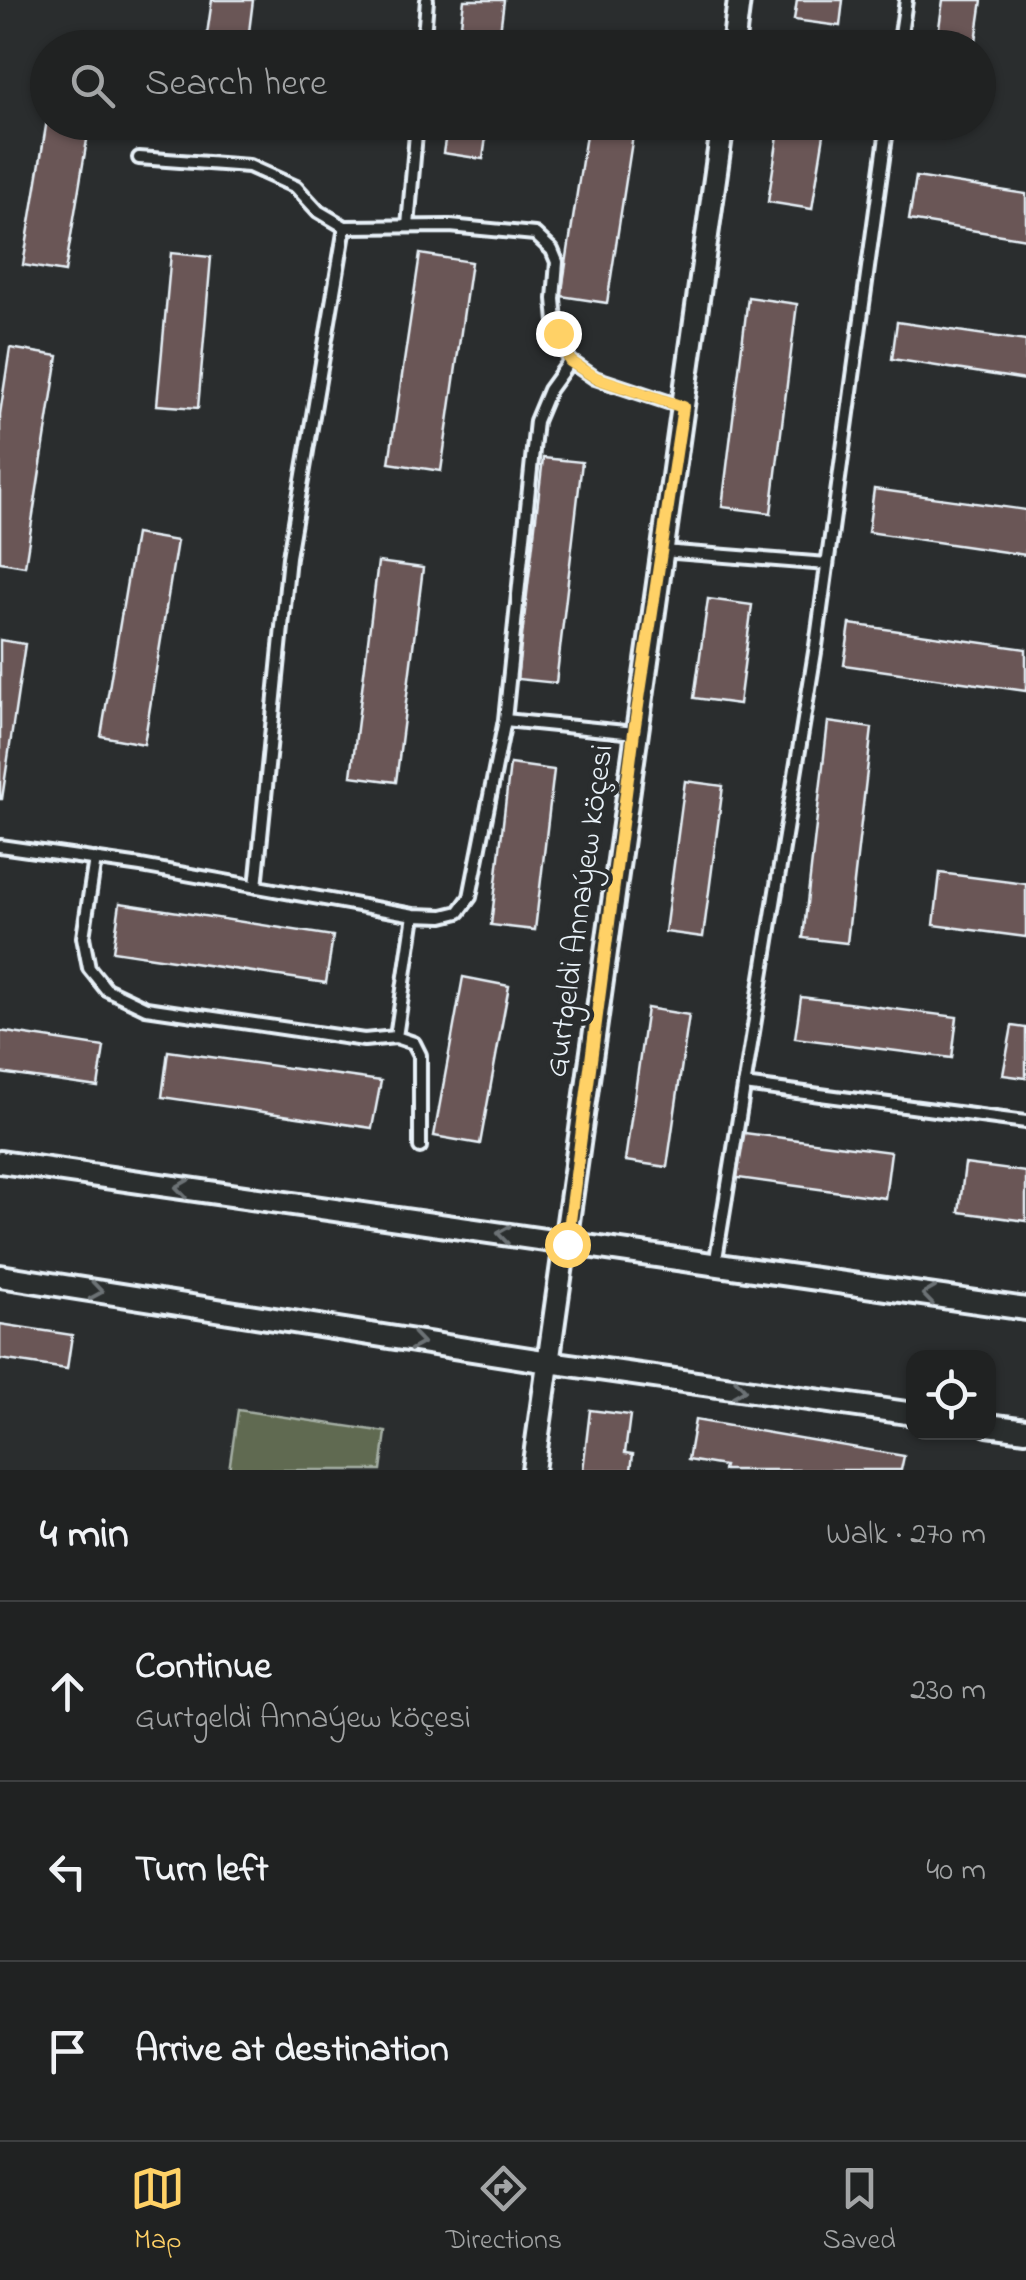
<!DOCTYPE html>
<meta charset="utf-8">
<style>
body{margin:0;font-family:"Indie Flower",sans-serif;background:#282a2a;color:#f1f3f6}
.controls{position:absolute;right:30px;bottom:30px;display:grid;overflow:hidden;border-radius:20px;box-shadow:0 2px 8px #0004}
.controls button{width:90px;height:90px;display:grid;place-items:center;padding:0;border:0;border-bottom:2px solid #3d3f40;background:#202222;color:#f1f3f6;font:50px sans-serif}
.stop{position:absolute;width:30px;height:30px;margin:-22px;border:8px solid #ffd166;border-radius:50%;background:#fff}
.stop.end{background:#ffd166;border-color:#fff;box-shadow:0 2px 10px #0008}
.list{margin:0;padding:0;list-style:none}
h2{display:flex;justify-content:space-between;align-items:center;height:130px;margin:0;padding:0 40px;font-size:42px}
h2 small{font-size:32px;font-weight:400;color:#a2a4a5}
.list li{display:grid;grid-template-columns:65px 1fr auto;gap:30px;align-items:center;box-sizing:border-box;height:180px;padding:0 40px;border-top:2px solid #3d3f40}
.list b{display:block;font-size:38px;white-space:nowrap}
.list p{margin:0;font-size:32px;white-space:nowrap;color:#a2a4a5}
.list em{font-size:32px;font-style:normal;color:#a2a4a5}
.icon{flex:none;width:55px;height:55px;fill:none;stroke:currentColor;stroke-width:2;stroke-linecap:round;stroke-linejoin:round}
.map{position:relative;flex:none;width:1026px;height:1470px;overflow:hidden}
.search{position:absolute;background:#202222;box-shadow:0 2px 8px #0004;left:30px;right:30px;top:30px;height:110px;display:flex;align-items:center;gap:25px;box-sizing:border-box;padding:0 35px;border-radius:55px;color:#a2a4a5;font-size:38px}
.sheet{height:670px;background:#202222}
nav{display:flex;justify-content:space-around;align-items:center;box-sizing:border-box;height:140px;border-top:2px solid #3d3f40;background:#202222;font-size:28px;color:#a2a4a5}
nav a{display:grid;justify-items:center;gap:5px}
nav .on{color:#ffd166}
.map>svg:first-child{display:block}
</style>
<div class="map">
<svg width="1026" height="1470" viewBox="0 0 1026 1470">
<rect width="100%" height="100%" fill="#2a2d2e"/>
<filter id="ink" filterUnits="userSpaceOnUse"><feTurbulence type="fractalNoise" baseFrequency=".01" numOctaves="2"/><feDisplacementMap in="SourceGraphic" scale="20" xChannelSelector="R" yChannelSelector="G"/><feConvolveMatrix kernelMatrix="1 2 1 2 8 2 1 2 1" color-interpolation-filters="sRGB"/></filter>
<g filter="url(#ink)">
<path fill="#616b51" stroke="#a4aea4" stroke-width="2.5" d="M238,1410L386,1432L381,1470H229Z"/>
<path fill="#6a5757" stroke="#e8f1f8" stroke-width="2.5" d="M212,0H253L247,48H205Z
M464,0H504L498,48H458Z
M797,0H843L840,26L794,20Z
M943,0H982L975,48H936Z
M48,114V122H90L65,272L23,265Z
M448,122H488L483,159L443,153Z
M588,122H635L607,303L561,296Z
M780,122H826L812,209L768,202Z
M916,177L1026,194V239L909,220Z
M171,253L211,257L198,408L157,405Z
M420,254L471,262L441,471L389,463Z
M748,297L797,304L771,513L722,507Z
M897,322L1026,341V380L892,359Z
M10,348L58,356L25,566L0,562V414Z
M543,458L582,462L556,683L517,679Z
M874,489L1026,510V555L868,532Z
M135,534L177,541L144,744L101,736Z
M378,562L423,568L396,782L351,776Z
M708,599L752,605L739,704L694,698Z
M850,624L1026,649V691L844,665Z
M0,640L25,644L2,799H0Z
M828,722L872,728L847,943L803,938Z
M510,764L554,770L535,930L491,925Z
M685,781L723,786L703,937L665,932Z
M940,873L1026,884V937L934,925Z
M120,903L333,936L326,983L113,951Z
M463,977L509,986L480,1144L434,1136Z
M801,997L957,1017L952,1058L795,1038Z
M647,1008L689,1015L667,1167L625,1161Z
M1012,1026L1026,1028V1078L1003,1075Z
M0,1031L104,1047L98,1087L0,1073Z
M168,1051L381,1081L372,1128L162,1097Z
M737,1132L891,1152L885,1198L731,1177Z
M965,1164L1026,1172V1221L959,1212Z
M0,1324L72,1335L67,1369L0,1359Z
M590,1410L630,1415L625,1453L633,1454L631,1470H583Z
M695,1420L904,1456L901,1470H723L724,1466L688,1460Z"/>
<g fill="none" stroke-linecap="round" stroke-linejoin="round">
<g stroke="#e8f1f8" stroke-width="18">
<path id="lane" d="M423,48L427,0
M899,48L906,0
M139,158L249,166L296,187L318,211L345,227L450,226L535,234L552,250L557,262L554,299L557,333L570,361L595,378L683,407
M408,226L417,122
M663,551L827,564
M505,720L536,421L549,390L570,361
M0,846L141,866L414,915L443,916L459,912L470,897L505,720L635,733
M95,859L83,937L89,968L106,989L146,1008L364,1040L396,1037L414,915
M256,887L289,557L345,227
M396,1037L414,1043L420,1055V1147
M744,1085L1026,1122
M715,1265L816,646L888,122"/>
</g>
<g stroke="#e8f1f8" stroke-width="28">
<path id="street" d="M733,48L739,0
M0,1162L1026,1309
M0,1276L549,1362L914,1414
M988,1425L1026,1430
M533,1470L723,122"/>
</g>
<use href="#lane" stroke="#2a2d2e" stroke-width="10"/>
<use href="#street" stroke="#2a2d2e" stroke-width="20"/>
</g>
<defs><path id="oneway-chevron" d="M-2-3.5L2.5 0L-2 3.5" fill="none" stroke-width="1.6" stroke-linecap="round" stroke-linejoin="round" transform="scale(2.5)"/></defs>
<g stroke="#6c7275">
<use href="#oneway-chevron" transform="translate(182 1188) rotate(-172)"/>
<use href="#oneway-chevron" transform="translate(504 1234) rotate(-172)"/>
<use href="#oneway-chevron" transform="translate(96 1291) rotate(9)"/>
<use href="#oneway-chevron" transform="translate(929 1295) rotate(-172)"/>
<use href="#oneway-chevron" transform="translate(417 1342) rotate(9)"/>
<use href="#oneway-chevron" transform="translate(739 1389) rotate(8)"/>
</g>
</g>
<g fill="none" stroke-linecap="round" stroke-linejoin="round" filter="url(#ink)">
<path stroke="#ffd166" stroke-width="12" d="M558,333L570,361L596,378L683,407L634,732L567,1244"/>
</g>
<g text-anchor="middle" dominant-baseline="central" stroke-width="9" stroke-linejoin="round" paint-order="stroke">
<g font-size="32" fill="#e8f1f8" stroke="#2a2d2e">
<text transform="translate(581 911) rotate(-82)">Gurtgeldi Annaýew köçesi</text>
</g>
</g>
</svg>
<div class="controls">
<button><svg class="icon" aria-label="locate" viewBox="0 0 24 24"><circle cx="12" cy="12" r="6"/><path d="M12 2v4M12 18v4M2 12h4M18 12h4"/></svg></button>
</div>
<div class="stop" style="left:567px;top:1244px"></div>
<div class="stop end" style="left:558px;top:333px"></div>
<div class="search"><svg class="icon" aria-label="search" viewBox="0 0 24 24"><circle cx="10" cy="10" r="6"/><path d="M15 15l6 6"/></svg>Search here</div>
</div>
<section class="sheet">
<h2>4 min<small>Walk · 270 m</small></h2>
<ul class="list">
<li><svg class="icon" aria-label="ahead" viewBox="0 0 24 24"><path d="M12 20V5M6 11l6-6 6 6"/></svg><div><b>Continue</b><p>Gurtgeldi Annaýew köçesi</p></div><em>230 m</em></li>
<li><svg class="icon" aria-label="left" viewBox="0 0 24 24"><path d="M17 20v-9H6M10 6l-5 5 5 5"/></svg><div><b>Turn left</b></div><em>40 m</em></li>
<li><svg class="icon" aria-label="arrive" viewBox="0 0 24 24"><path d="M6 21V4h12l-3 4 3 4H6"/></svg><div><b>Arrive at destination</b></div></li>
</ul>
</section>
<nav>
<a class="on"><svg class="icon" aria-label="map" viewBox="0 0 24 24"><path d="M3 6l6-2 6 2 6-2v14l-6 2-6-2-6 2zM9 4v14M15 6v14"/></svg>Map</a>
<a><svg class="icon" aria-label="directions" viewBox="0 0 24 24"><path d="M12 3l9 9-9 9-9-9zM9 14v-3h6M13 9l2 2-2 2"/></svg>Directions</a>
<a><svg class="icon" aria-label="saved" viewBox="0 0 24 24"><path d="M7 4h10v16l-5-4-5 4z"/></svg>Saved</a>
</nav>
